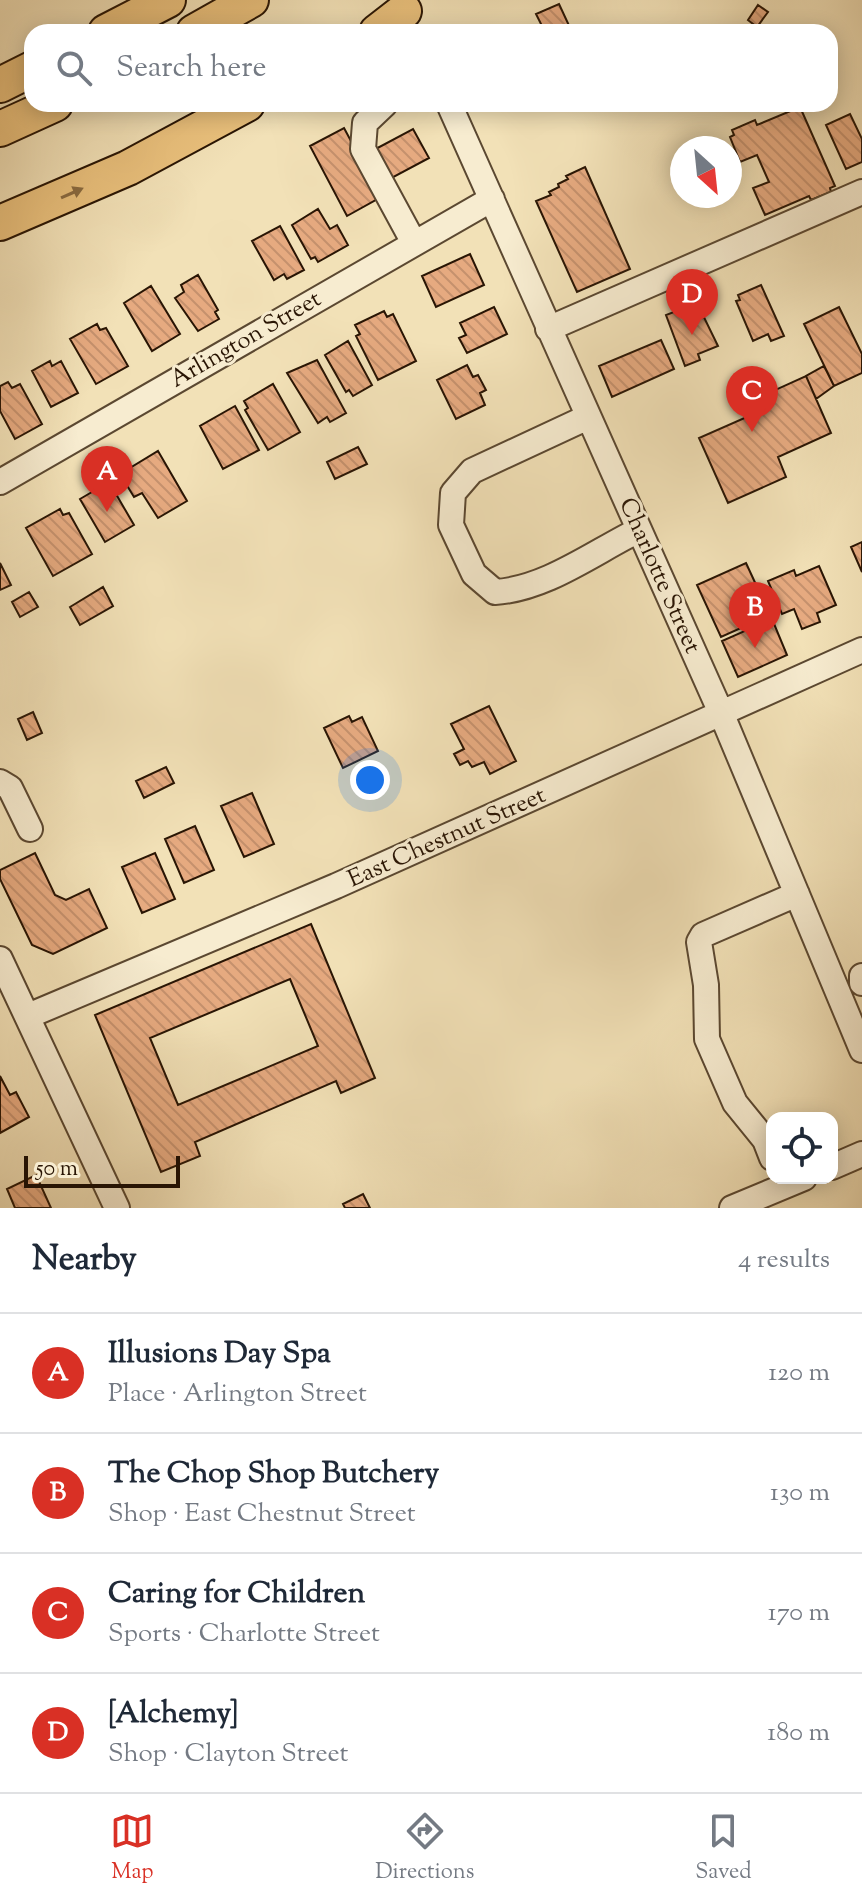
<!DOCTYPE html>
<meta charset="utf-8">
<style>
body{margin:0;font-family:"Sorts Mill Goudy",serif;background:#f6f6f7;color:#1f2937}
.controls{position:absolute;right:24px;bottom:24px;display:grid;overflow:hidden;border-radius:16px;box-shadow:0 4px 20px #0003}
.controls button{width:72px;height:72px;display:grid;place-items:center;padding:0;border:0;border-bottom:2px solid #e0e1e3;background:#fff;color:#1f2937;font:40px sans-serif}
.compass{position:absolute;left:670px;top:136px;width:72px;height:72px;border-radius:50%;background:#fff;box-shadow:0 4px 20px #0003;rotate:153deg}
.scale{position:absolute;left:24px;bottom:20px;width:156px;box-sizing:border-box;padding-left:8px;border:4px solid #291504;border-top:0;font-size:22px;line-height:28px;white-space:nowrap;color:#291504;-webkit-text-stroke:6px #f7ecd0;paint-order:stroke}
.you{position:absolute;left:370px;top:780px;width:28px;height:28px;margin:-20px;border:6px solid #fff;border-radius:50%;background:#1a73e8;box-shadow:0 0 0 12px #1a73e833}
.badge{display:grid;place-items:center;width:52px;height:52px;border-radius:50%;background:#d93025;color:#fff;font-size:26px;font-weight:700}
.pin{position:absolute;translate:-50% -66px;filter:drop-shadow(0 2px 4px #0008)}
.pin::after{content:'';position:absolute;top:42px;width:28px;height:24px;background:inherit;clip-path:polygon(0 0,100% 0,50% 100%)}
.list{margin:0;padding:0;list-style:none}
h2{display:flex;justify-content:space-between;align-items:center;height:104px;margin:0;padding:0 32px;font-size:34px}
h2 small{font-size:26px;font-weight:400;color:#747a83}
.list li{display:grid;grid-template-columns:52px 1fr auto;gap:24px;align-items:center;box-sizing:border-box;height:120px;padding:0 32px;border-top:2px solid #e0e1e3}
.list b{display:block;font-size:30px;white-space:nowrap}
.list p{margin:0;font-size:26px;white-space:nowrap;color:#747a83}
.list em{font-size:26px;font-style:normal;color:#747a83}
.icon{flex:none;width:44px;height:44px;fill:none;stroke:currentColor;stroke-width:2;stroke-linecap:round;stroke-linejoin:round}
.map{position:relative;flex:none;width:862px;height:1208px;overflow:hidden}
.search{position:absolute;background:#fff;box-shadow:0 4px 20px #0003;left:24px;right:24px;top:24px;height:88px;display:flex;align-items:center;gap:20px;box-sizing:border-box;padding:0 28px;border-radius:24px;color:#747a83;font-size:30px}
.sheet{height:584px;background:#fff}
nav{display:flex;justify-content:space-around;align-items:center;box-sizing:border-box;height:112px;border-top:2px solid #e0e1e3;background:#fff;font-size:22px;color:#747a83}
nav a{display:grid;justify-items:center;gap:4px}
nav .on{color:#d93025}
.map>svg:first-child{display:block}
</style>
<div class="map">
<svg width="862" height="1208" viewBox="0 0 862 1208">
<defs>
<pattern id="building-back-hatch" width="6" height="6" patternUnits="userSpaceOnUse" patternTransform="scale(2)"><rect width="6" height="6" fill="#e6aa80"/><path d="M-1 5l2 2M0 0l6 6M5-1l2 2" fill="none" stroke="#c5916d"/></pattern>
</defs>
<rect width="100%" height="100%" fill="#f2e1b7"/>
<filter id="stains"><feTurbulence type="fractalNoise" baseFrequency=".0025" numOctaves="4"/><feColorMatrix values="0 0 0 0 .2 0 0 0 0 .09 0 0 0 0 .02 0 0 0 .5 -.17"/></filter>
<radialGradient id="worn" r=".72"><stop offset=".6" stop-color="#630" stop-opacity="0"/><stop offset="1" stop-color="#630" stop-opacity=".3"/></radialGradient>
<path fill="url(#building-back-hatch)" stroke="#291504" stroke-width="2" fill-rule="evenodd" d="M559,4L572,32H545L536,14Z
M758,5L768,12L757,27L748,20Z
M800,107L835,186L830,188L831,192L811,200L809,196L765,215L753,188L769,182L757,155L740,162L730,137L734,135L732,130L755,120L757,125Z
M850,114L862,139V162L846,169L826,125Z
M344,128L381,197L347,216L310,146Z
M413,129L429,158L386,181L370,152Z
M585,167L630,269L577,292L536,201L551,195L549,192L559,187L558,184L568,179L566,176Z
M318,209L330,229L337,225L348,245L318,262L315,257L311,259L292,225Z
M280,226L304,270L287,279L284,274L274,280L252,241Z
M470,254L484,285L436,307L422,276Z
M198,275L218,310L215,312L219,319L198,331L175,298L184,292L181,285Z
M761,285L784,336L771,341L768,334L753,341L736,301L740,300L738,295Z
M151,286L180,334L152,351L124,303Z
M697,303L718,346L698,354L700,360L685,366L666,315Z
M494,307L507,334L467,353L459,338L466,335L460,323Z
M839,307L862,354V373L834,386L804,324Z
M384,311L387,317L393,314L416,361L378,380L356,336L360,334L355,325Z
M97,324L100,330L106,328L128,366L96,384L70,339Z
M661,340L674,369L612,397L599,366Z
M348,341L372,385L353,396L349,390L346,392L325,355Z
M317,360L346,413L330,422L327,417L318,423L287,373Z
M50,361L52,366L61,361L78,393L51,407L32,371Z
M467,365L473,377L478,375L486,390L480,393L485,405L456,419L437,380Z
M824,366L834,386L816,399L806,376Z
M806,376L831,433L778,457L786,477L728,503L699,438L756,413L751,401Z
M8,382L12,388L20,384L42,424L15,439L0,411V386Z
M273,384L300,432L268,450L245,410L248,408L244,401Z
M235,406L259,450L223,469L200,426Z
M358,447L367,464L335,479L327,462Z
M158,451L187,501L158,518L142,493L134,497L120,474Z
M109,482L134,525L105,542L80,499Z
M60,509L63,515L69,513L92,554L53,576L26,528Z
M862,542V572L851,547Z
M0,563L11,585L0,590Z
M746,563L770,615L721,637L697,585Z
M819,566L836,605L817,613L820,622L802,629L794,609L782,614L768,581L794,570L796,576Z
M103,587L113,606L80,625L70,607Z
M29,592L38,607L20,617L12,602Z
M772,619L787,655L738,677L722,641Z
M489,706L516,761L490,774L484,762L472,767L468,761L460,765L454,754L464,749L451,724Z
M33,712L42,733L27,740L18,719Z
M349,716L352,722L362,717L378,751L343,768L324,728Z
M166,767L174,783L144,798L136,781Z
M252,793L274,844L244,857L221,806Z
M195,826L214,870L184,883L165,839Z
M35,853L55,895L66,900L89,889L107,928L53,954L32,945L0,879V870Z
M155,853L175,899L142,913L122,867Z
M311,924L375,1078L341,1093L336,1081L195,1142L200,1156L161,1172L95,1015ZM290,979L318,1046L178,1105L150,1038Z
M0,1076L10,1095L16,1092L29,1117L0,1133Z
M36,1175L51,1208H15L7,1189Z
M363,1194L370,1208H345L343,1204Z"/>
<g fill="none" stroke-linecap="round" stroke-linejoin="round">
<g stroke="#5b4831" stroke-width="28">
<path id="minor" d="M385,104L365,123L363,149L414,243
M449,104L722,715L862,1050
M548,329L862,192
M588,417L472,471L453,493L451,525L474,574L495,592C546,589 594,552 639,530
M0,482L492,199
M0,782L10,788L30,829
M0,959L117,1208
M862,976V983
M28,1016L336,886L862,650
M772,1158L765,1140L735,1103L707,1039L706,985L699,942L703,935L797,894
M832,1167L862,1154
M732,1208L804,1178"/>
</g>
<g stroke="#291504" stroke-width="38">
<path id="highway" d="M106,32L168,0
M194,32L251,0
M377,32L404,11
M0,85L32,69
M0,129L55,104
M0,223L128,168L247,104"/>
</g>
<use href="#minor" stroke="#f7ecd0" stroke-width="24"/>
<use href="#highway" stroke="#e9c07c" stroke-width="34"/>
</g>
<defs><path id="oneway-solid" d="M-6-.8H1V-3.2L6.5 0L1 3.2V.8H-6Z" transform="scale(2)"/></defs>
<use fill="#896a40" href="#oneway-solid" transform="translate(72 193) rotate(-24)"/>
<g text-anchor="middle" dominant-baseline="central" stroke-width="6" stroke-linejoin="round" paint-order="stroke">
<g font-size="24" fill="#291504" stroke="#f7ecd0">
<text transform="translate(246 340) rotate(-30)">Arlington Street</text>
<text transform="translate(659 576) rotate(66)">Charlotte Street</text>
<text transform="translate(447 838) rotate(-24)">East Chestnut Street</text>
</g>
</g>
<rect width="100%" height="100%" filter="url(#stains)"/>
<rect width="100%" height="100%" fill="url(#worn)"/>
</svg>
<div class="controls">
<button><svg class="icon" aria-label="locate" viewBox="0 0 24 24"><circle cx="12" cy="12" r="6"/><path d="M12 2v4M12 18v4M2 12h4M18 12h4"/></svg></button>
</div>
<svg class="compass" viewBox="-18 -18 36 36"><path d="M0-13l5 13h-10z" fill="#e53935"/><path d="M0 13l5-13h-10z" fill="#747a83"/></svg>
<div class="scale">50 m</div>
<div class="you"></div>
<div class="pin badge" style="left:107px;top:512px">A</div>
<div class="pin badge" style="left:755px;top:648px">B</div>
<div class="pin badge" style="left:752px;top:432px">C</div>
<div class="pin badge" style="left:692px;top:335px">D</div>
<div class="search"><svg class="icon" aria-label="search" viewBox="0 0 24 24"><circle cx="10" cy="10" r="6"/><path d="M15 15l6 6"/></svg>Search here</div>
</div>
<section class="sheet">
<h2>Nearby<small>4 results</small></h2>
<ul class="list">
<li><span class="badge">A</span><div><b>Illusions Day Spa</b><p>Place · Arlington Street</p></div><em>120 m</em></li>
<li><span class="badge">B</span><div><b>The Chop Shop Butchery</b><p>Shop · East Chestnut Street</p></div><em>130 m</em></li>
<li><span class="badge">C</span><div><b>Caring for Children</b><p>Sports · Charlotte Street</p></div><em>170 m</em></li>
<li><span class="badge">D</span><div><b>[Alchemy]</b><p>Shop · Clayton Street</p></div><em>180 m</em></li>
</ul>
</section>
<nav>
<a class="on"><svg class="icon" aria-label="map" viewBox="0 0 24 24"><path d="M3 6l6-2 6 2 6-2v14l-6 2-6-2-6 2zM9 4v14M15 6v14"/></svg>Map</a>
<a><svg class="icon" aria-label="directions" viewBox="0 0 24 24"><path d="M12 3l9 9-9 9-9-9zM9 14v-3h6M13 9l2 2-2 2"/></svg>Directions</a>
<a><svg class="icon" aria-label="saved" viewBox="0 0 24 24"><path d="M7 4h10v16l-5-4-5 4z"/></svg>Saved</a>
</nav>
